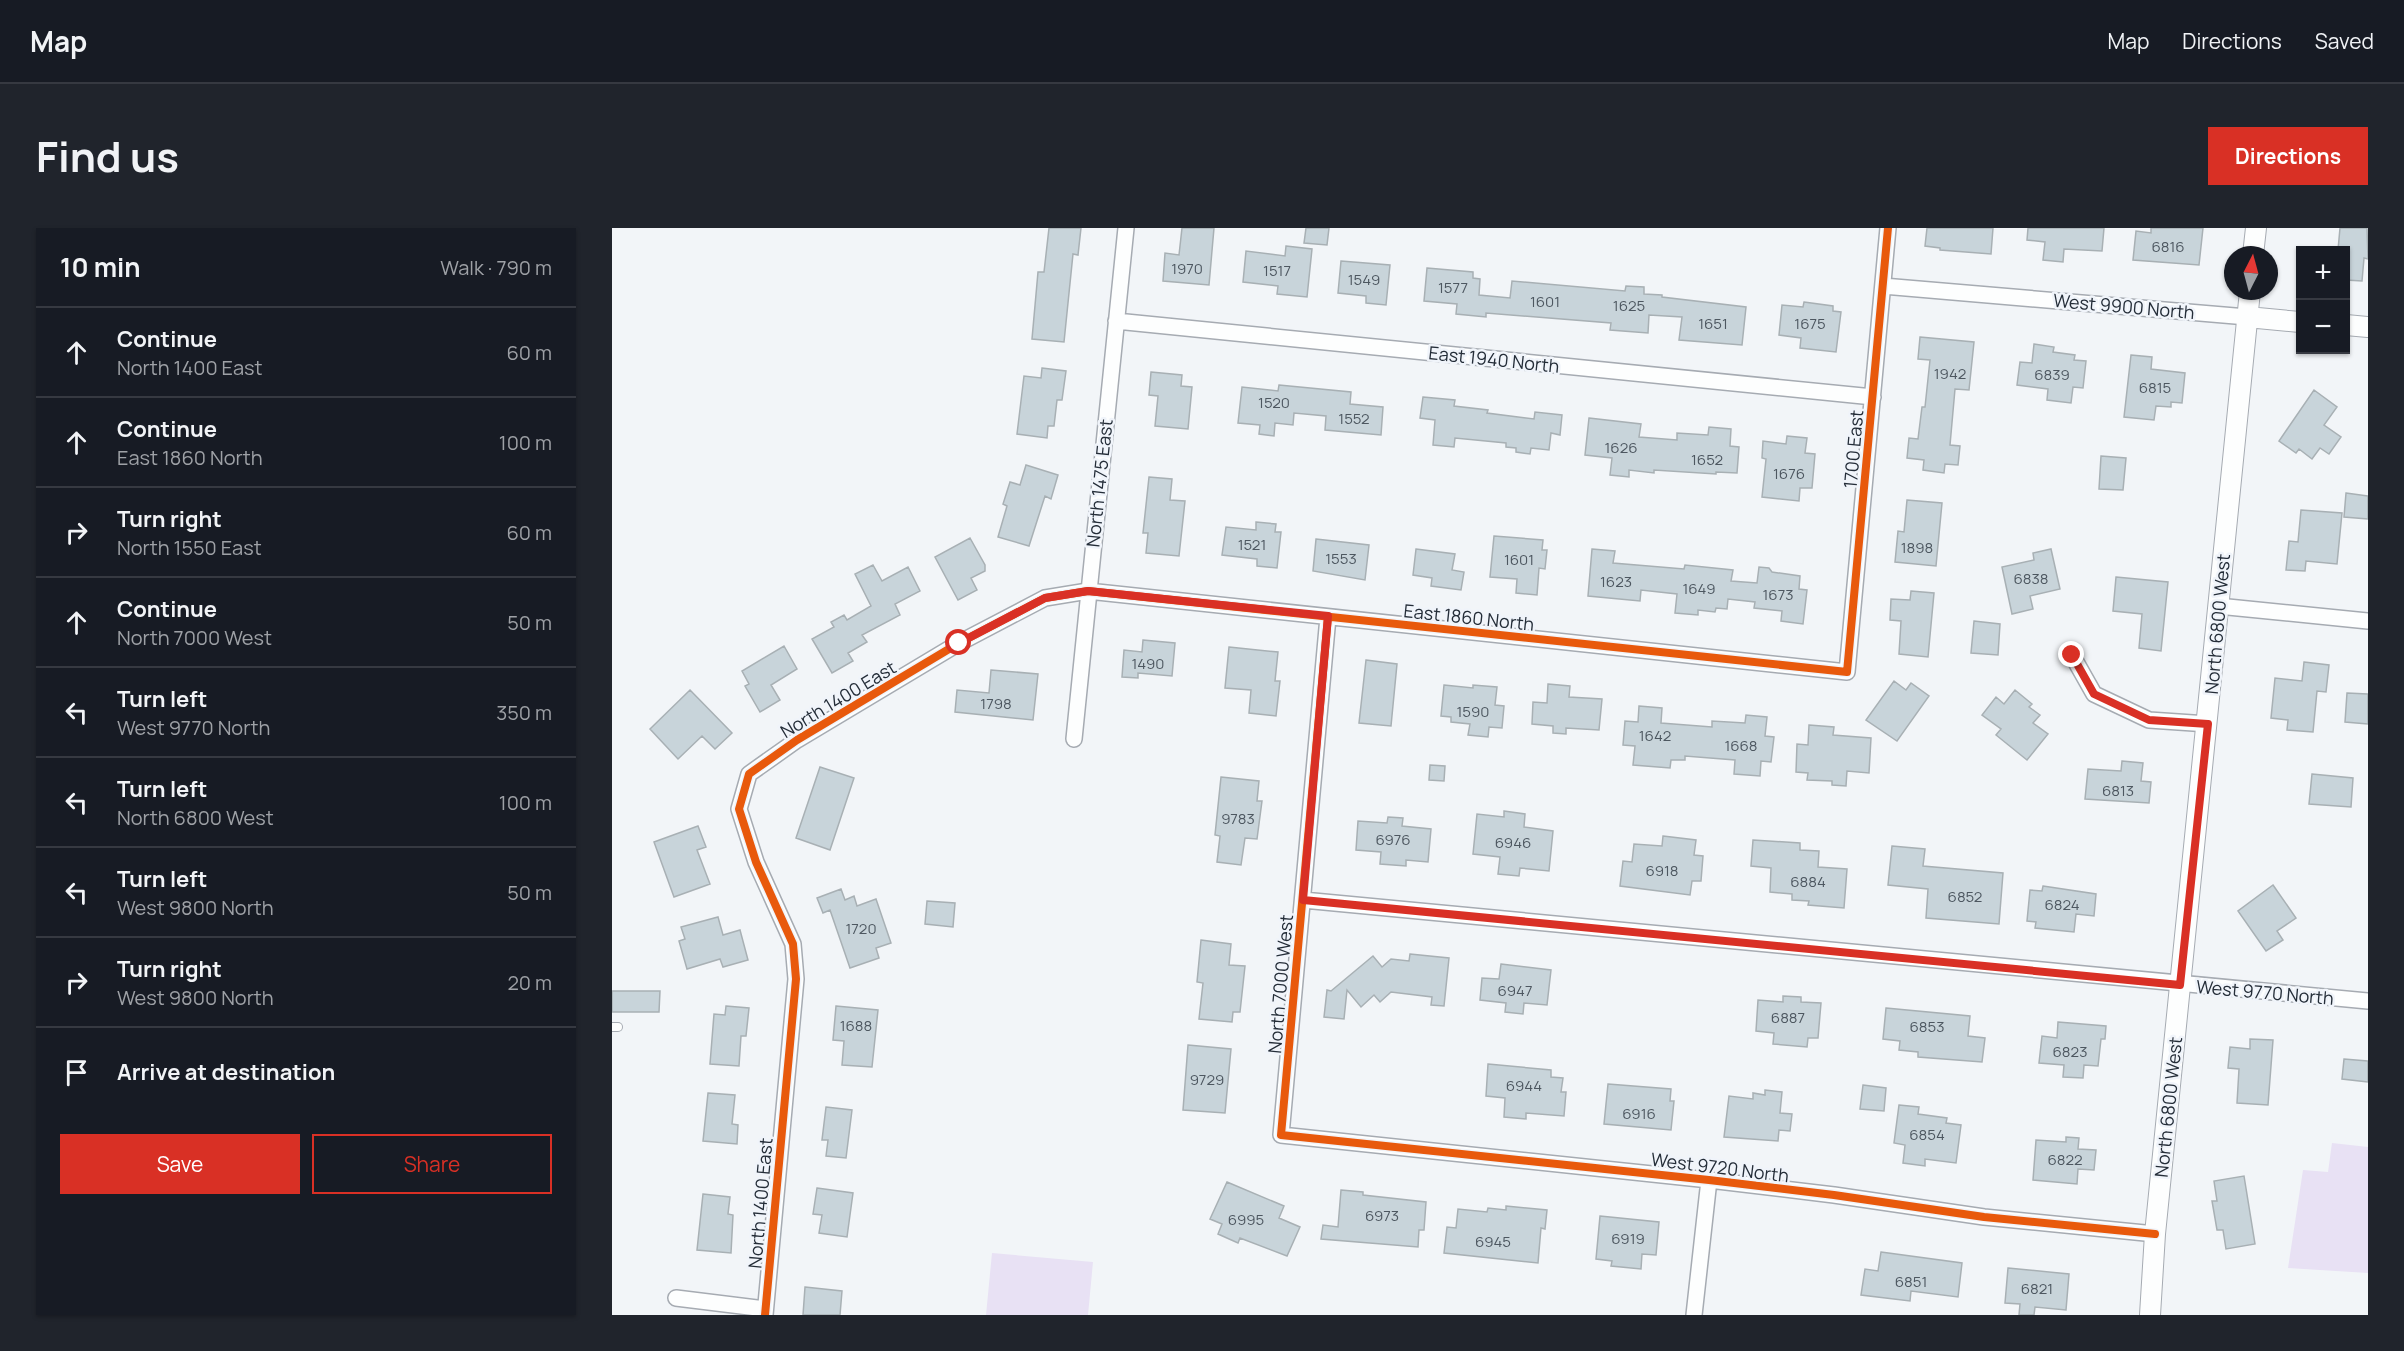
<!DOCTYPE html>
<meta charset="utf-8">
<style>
body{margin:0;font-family:Manrope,sans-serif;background:#20242c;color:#f1f3f6}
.controls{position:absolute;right:18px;top:18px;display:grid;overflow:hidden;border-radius:0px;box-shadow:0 2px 4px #0004}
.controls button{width:54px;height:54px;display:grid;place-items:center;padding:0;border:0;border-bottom:2px solid #363941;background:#171b24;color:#f1f3f6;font:30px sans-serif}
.compass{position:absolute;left:1612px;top:18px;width:54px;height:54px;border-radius:50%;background:#171b24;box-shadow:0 2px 4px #0004;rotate:6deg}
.stop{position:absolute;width:18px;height:18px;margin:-14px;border:4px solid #d93025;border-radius:50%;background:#fff}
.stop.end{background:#d93025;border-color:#fff;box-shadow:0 2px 6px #0008}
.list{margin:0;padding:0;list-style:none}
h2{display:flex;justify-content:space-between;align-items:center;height:78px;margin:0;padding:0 24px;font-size:26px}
h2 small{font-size:20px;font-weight:400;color:#9ea1a6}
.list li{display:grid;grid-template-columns:39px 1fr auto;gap:18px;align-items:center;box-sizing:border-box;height:90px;padding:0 24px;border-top:2px solid #363941}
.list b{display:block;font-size:22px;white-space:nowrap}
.list p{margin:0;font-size:20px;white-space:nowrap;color:#9ea1a6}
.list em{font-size:20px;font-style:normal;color:#9ea1a6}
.actions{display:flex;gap:12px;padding:18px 24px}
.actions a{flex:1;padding:14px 0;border:2px solid #d93025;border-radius:0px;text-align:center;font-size:21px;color:#d93025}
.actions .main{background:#d93025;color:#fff}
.icon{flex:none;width:33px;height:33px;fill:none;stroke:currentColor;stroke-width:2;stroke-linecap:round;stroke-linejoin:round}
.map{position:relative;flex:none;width:1756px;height:1087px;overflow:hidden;border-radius:0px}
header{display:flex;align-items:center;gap:36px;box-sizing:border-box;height:84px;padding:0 30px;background:#171b24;border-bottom:2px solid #363941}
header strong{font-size:28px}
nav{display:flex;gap:33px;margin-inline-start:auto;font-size:21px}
.intro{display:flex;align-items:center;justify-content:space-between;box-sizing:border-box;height:144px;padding:0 36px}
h1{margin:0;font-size:42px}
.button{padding:15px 27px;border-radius:0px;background:#d93025;color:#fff;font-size:21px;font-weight:700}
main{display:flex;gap:36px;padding:0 36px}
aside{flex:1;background:#171b24;border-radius:0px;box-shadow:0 2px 4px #0004}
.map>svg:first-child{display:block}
</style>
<header>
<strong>Map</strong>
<nav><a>Map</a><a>Directions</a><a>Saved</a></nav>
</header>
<div class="intro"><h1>Find us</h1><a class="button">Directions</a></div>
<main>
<aside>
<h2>10 min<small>Walk · 790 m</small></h2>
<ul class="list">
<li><svg class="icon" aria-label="ahead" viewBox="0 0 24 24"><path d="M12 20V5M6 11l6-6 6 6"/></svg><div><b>Continue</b><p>North 1400 East</p></div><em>60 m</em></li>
<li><svg class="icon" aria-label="ahead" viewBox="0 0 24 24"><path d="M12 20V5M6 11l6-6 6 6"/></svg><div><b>Continue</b><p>East 1860 North</p></div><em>100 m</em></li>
<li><svg class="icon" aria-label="right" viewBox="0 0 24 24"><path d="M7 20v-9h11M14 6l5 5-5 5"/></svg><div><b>Turn right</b><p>North 1550 East</p></div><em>60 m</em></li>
<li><svg class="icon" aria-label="ahead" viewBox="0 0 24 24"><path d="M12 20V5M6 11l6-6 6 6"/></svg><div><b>Continue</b><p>North 7000 West</p></div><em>50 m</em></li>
<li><svg class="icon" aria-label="left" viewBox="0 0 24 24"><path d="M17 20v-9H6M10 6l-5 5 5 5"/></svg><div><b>Turn left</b><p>West 9770 North</p></div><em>350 m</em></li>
<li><svg class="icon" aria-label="left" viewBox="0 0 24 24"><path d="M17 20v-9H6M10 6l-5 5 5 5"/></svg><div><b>Turn left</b><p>North 6800 West</p></div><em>100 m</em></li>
<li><svg class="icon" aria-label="left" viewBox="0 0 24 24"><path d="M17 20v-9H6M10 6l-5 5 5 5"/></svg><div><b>Turn left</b><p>West 9800 North</p></div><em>50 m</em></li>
<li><svg class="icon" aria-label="right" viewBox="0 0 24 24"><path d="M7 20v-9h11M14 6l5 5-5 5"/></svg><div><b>Turn right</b><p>West 9800 North</p></div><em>20 m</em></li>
<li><svg class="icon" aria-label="arrive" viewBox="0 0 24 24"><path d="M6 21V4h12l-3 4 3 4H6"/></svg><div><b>Arrive at destination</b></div></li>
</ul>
<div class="actions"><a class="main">Save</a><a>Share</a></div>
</aside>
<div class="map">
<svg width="1756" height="1087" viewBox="0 0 1756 1087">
<rect width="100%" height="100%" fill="#f2f5f8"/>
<path fill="#e8e1f4" d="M1720,915L1756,919V1045L1676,1040L1691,942L1716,944Z
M380,1025L481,1034L476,1087H374Z"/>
<path fill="#c8d4da" stroke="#a8b0b4" stroke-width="1.5" d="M437,0H469L466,27L461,26L452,114L420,111L426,44H432Z
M570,0H602L597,57L551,53L553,25L567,27Z
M694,0H717L715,17L692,15Z
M1315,0H1381L1379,26L1328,22V20L1313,18Z
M1416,0H1492L1490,23L1452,21L1451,34L1431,32L1433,14L1415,12Z
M1539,0H1591L1587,37L1521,32L1524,3L1539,5Z
M1728,0H1755L1756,31L1752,30L1750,53L1734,52V22H1726Z
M674,18L700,21L695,69L665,66L666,58L631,54L634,23L673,28Z
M729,33L778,37L774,77L754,75V68L726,65Z
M815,40L861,44V50L868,51L867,67L898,70L900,53L1013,63L1014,58L1032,59V66L1050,67V69L1134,79L1130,117L1067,112L1070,89L1037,87L1036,105L998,102L999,95L874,85V89L844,86L845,76L812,73Z
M1192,74L1221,78V83L1229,84L1224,124L1188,120L1189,110L1167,107L1170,77L1191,79Z
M1308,109L1362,114L1357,162L1343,161L1338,217L1348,218L1346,237L1333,236L1332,245L1311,242L1312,232L1295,230L1297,210L1306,211L1310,179H1313L1318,132L1306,131Z
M1422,116L1442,119L1441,124L1463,127L1462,132L1474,133L1471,160L1461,159L1459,175L1435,172L1436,161L1405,157L1408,134L1420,135Z
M1519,127L1540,129L1539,141L1573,145L1570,175L1559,174V179L1544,178L1542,192L1512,189Z
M430,140L454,143L450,172H445L442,198H436L435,210L405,206L412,148L429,150Z
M539,144L570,147L569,158L580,159L576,201L543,198L546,168L537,167Z
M667,157L739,164L738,176L771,179L769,207L713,202L714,188L682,185L681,197L663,195L662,208L647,206L648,197L626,195L630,159L666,163Z
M1702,162L1725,179L1712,197L1729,209L1717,226L1708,220L1700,231L1687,221L1684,225L1667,213Z
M811,169L843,172L842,178L876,182L875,185L922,191L923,184L950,187L948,207L939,205L937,222L919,220L918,226L904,224V220L894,219V215L843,210L842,219L821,217L823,192L808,190Z
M977,190L1029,196L1027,209L1065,212V205L1096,207L1097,199L1119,201L1118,218L1127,219L1125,245L1104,244V246L1042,242V245L1017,242V249L998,247L1000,230L973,227Z
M1175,208L1195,210L1193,225L1203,226L1200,260H1188L1187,273L1150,269L1154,231L1150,230L1151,213L1174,216Z
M1489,228L1514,230L1511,262L1487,261Z
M414,237L446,247L439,271L433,268L417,318L386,309L395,278L391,276L398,254L408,257Z
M537,249L560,251L558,272L573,273L567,328L534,325L536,305H531Z
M1734,265L1756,268V291L1732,289Z
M1295,272L1330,275L1324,338L1283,334L1286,303L1292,304Z
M1689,282L1730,285L1725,336L1694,333L1693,343L1674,342L1677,313L1686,314Z
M644,294L664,296L663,304H669L665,340L645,338V331L610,327L614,299L644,302Z
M882,308L931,312L930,322H935L933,341L927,340L925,367L904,365L905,351L878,349Z
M358,310L373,337V343L359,350L365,362L346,372L323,329Z
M704,311L757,317L753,352L701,343Z
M804,321L843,326L840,342L852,344L849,362L819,358L820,350L801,347Z
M980,321L1003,323L1001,335L1072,341L1073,337L1121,342L1119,353L1145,355L1147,339L1157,340L1160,344L1188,348L1187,361L1195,362L1191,396L1169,393L1170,383L1142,380L1143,374L1116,371L1115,381L1104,380L1103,384L1086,382V387L1063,385L1065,366L1029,362L1028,373L976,368Z
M1439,321L1448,361L1418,368L1421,381L1400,386L1390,339L1422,332L1421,325Z
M261,337L270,353L296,339L308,363L283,376L288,387L250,407L255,414L236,425L241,433L220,445L200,411L222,399L219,394L232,387L235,392L259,378L243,346Z
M1504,349L1556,354L1549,423L1527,420L1530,386L1501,383Z
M1299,363L1322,365L1316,429L1287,426L1289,393L1278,392L1279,371L1298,372Z
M1362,393L1388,396L1386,427L1359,425Z
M531,412L563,415L560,448L526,445V450L510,449L512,422L530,424Z
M172,418L185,441L159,457L168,472L148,484L133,458L137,456L130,443Z
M617,419L666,424L663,453H668L664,488L637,485L639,462L613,460Z
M754,432L785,436L779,498L747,495Z
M1692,434L1717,437L1714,464L1705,463L1701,504L1675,502L1676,492L1659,490L1663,450L1690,453Z
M379,442L426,446L421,492L343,484L345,462L377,465Z
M1282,453L1294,462L1299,455L1317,468L1285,513L1254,492Z
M936,456L958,458L957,469L990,471L987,502L954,500V506L941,505V498L920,496L921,474L935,475Z
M832,457L861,460V457L885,459L883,477L892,478L890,500L877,499L876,509L856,507L858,496L839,494V489L829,488Z
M78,462L120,505L103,521L90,508L66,531L38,501Z
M1403,462L1420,476L1417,479L1428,487L1421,495L1436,506L1415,532L1384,507L1389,501L1370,487L1384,469L1392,476Z
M1735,465L1756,466V496L1733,494Z
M1027,478L1050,480L1049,495L1100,499V493L1133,495L1134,487L1155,489L1153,508L1162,509L1159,534L1149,533L1148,548L1122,546L1123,532L1073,528V532H1059L1058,540L1021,537L1023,518L1011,517L1013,493L1026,494Z
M1197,497L1222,499L1221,507L1259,510L1257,545L1235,543L1234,558L1220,557V553L1195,552L1196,545L1184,544L1185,516L1196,517Z
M1510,533L1531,535L1529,553L1539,554L1537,575L1473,571L1476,541L1509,543Z
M818,537L833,538L832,553L817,552Z
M208,539L242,550L218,622L184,610Z
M1700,546L1741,550L1739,579L1697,576Z
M609,549L647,553L645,573H650L645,611L633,610L629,637L605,634L608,608L603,607Z
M892,583L913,586L912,599L941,603L937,643L908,640L907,648L886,646L888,629L861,626L865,586L892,589Z
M776,589L791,590L790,598L819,601L816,634L794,632V638L768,636L769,624L744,622L746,593L775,595Z
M86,598L94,619L85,622L98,656L62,669L42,614Z
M1051,608L1084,612L1082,627L1091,628L1089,653H1080L1078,667L1008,658L1011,633L1020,634L1022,616L1050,618Z
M1141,612L1188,615V622L1207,623L1206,639L1235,641L1232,680L1196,677L1197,673L1180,672V666L1158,664L1159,640L1139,638Z
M1280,618L1313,621L1311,638L1391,645L1387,696L1314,690L1316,661L1276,657Z
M1661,657L1684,690L1665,703L1671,712L1654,723L1626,683Z
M1431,658L1484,666L1482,688L1464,686L1462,704L1423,700L1424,694L1415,693L1418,662L1430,663Z
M229,661L233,672L242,668L245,678L264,671L279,715L264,720L267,730L238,740L218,682L211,685L205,670Z
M315,673L343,675L341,699L313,696Z
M106,689L111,707L128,702L136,732L111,739L108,731L75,741L67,713L73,711L69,699Z
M589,712L619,716L617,737L633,738L628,784H621L620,794L587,791L591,755L585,754Z
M798,726L837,730L832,778L819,777L820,769L779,764L768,774L762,767L749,779L735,762L732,791L712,789L715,762L719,763L761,728L770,739L779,731L797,733Z
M889,736L939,742L935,777L912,775L911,786L893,784L894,775L868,772L870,750L887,751Z
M0,763H48L47,784H0Z
M1171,768L1189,769V774L1209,775L1206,810H1196L1195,819L1161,816L1162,805L1144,803L1146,772L1171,774Z
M114,778L137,780L134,808H129L127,838L98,836L102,786L113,787Z
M224,778L266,782L260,839L230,837L232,813L221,812Z
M1274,780L1358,788L1356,808L1373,810L1370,834L1306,829V824L1287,822L1288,813L1271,811Z
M1446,794L1494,798L1493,811H1489L1486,838L1472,837L1471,850L1451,849L1452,837L1427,835L1430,808L1445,810Z
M1638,811L1661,812L1656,877L1625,875L1627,841L1616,840L1618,819L1638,821Z
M576,817L619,821L613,885L571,882Z
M1732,831L1756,833V854L1730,851Z
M876,836L939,842V849L951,850L949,864H954L952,888L914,885V891L892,889L893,870L874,868Z
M996,856L1059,861L1058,873H1062L1059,902L992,896Z
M1251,857L1274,860L1272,883L1248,881Z
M1153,862L1170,864L1168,885L1180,886L1178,903L1167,902L1166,913L1112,909L1117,868L1141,871V865L1153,867Z
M96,865L123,867L120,896L126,897L125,916L91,913Z
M1287,877L1307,879L1306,886L1335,890L1334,895L1349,897L1344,935L1313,931V938L1291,935L1293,917L1282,915Z
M214,879L240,882L234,930L214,928L216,912H210Z
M1454,909L1467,910L1466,921L1484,922L1482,942L1466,941L1465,956L1421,952L1424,912L1454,914Z
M1632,948L1643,1016L1614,1021L1611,1002H1605L1600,973H1605L1602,953Z
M615,954L672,978L667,990L688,999L675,1028L628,1010L626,1015L606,1006L610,996L598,991Z
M205,960L241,965L235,1009L207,1005L210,987L201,986Z
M729,962L751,964V967L814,974L812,1002H807L806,1019L709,1011L711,997L726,999Z
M91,966L118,969L116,986L121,987L119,1025L85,1022Z
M894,978L935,982L933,1001L929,1000L926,1035L832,1025L835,999L844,1000L846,981L875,984L876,980L894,982Z
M988,988L1047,994L1044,1027L1030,1026L1029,1041L999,1038L1000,1033L984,1031Z
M1269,1024L1350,1035L1346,1069L1299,1063L1298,1073L1249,1067L1253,1041L1266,1043Z
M1396,1040L1457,1046L1454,1082L1423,1079L1422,1087H1407L1408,1076L1393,1075Z
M193,1059L230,1063L228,1087H191Z"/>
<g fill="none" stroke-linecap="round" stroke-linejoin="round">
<g stroke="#a6abb2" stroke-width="10">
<path id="service" d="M0,799H6"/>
</g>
<g stroke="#a6abb2" stroke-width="18">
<path id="minor" d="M1271,58L1635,89
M504,93L1261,169
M1606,378L1756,393
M716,389L669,907L1097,952L1222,967L1372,989L1543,1006
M1460,427L1482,466L1537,492L1596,496
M462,511L514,0
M691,672L1756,773
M64,1070L153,1081
M153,1087L184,751L181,716L144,634L127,581L137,546L185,512L347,415L433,370L476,363L1235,444L1276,0
M1082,1087L1097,952"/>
</g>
<g stroke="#a6abb2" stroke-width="22">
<path id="tertiary" d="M1641,27L1644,0
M1635,89L1688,94
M1734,97L1756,99
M1538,1087L1543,1006L1638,63"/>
</g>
<use href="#service" stroke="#fdfefe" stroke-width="8"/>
<use href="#minor" stroke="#fdfefe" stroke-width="15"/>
<use href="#tertiary" stroke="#fdfefe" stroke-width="20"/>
<g stroke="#f0f4fa" stroke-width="11">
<path id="cycleway" d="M716,389L669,907L1097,952L1222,967L1372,989L1543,1006
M153,1087L184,751L181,716L144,634L127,581L137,546L185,512L347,415L433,370L476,363L1235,444L1276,0"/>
</g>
<use href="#cycleway" stroke="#e8590c" stroke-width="8"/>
</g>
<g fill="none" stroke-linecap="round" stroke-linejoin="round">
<path stroke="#d93025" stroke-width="8" d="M347,415L433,370L476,363L716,388L691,672L1568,757L1596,496L1537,492L1482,466L1460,427"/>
</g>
<g text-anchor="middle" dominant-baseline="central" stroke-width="5" stroke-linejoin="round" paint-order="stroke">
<g font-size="15" fill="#4d5760">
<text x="1556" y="18">6816</text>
<text x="575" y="40">1970</text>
<text x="665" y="42">1517</text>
<text x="752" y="51">1549</text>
<text x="841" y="59">1577</text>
<text x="933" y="73">1601</text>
<text x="1017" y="77">1625</text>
<text x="1101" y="95">1651</text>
<text x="1198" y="95">1675</text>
<text x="1338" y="145">1942</text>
<text x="1440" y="146">6839</text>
<text x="1543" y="159">6815</text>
<text x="662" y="174">1520</text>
<text x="742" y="190">1552</text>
<text x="1009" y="219">1626</text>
<text x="1095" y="231">1652</text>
<text x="1177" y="245">1676</text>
<text x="640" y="316">1521</text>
<text x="1305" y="319">1898</text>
<text x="729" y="330">1553</text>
<text x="907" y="331">1601</text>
<text x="1419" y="350">6838</text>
<text x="1004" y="353">1623</text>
<text x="1087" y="360">1649</text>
<text x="1166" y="366">1673</text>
<text x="536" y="435">1490</text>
<text x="384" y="475">1798</text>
<text x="861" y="483">1590</text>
<text x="1043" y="507">1642</text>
<text x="1129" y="517">1668</text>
<text x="1506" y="562">6813</text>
<text x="626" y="590">9783</text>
<text x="781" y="611">6976</text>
<text x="901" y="614">6946</text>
<text x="1050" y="642">6918</text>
<text x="1196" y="653">6884</text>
<text x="1353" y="668">6852</text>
<text x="1450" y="676">6824</text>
<text x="249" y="700">1720</text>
<text x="903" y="762">6947</text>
<text x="1176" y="789">6887</text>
<text x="244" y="797">1688</text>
<text x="1315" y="798">6853</text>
<text x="1458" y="823">6823</text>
<text x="595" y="851">9729</text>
<text x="912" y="857">6944</text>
<text x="1027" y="885">6916</text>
<text x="1315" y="906">6854</text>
<text x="1453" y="931">6822</text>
<text x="770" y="987">6973</text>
<text x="634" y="991">6995</text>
<text x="1016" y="1010">6919</text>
<text x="881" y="1013">6945</text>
<text x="1299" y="1053">6851</text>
<text x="1425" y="1060">6821</text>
</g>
<g font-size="18" fill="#242d38" stroke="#f0f4fa">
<text transform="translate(1512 78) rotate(5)">West 9900 North</text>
<text transform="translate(882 131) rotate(6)">East 1940 North</text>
<text transform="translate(1241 221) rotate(-85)">1700 East</text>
<text transform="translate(487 255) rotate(-84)">North 1475 East</text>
<text transform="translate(857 389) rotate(6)">East 1860 North</text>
<text transform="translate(1605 396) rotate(-85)">North 6800 West</text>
<text transform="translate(226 471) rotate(-31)">North 1400 East</text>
<text transform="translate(668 756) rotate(-85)">North 7000 West</text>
<text transform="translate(1653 764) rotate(5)">West 9770 North</text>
<text transform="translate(1556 879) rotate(-84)">North 6800 West</text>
<text transform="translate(1108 939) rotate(7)">West 9720 North</text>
<text transform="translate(148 975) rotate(-85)">North 1400 East</text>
</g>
</g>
</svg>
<div class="controls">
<button>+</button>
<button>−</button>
</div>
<svg class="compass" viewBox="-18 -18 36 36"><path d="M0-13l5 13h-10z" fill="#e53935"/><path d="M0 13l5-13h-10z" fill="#9ea1a6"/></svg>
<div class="stop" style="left:347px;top:415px"></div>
<div class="stop end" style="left:1460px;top:427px"></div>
</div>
</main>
